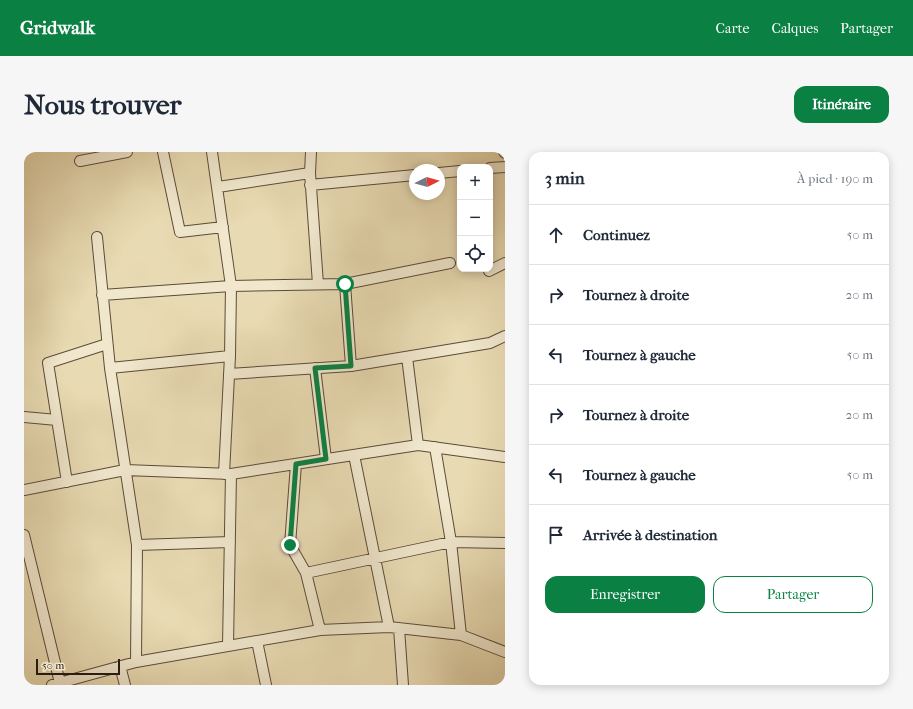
<!DOCTYPE html>
<html lang="fr">
<meta charset="utf-8">
<style>
body{margin:0;font-family:"IM FELL French Canon",serif;background:#f6f6f7;color:#1f2937}
.controls{position:absolute;right:12px;top:12px;display:grid;overflow:hidden;border-radius:8px;box-shadow:0 2px 10px #0003}
.controls button{width:36px;height:36px;display:grid;place-items:center;padding:0;border:0;border-bottom:1px solid #e0e1e3;background:#fff;color:#1f2937;font:20px sans-serif}
.compass{position:absolute;left:385px;top:12px;width:36px;height:36px;border-radius:50%;background:#fff;box-shadow:0 2px 10px #0003;rotate:84deg}
.scale{position:absolute;left:12px;bottom:10px;width:84px;box-sizing:border-box;padding-left:4px;border:2px solid #2a1d12;border-top:0;font-size:11px;line-height:14px;white-space:nowrap;color:#2a1d12;-webkit-text-stroke:3px #f0e7cd;paint-order:stroke}
.stop{position:absolute;width:12px;height:12px;margin:-9px;border:3px solid #0b8043;border-radius:50%;background:#fff}
.stop.end{background:#0b8043;border-color:#fff;box-shadow:0 1px 4px #0008}
.list{margin:0;padding:0;list-style:none}
h2{display:flex;justify-content:space-between;align-items:center;height:52px;margin:0;padding:0 16px;font-size:17px}
h2 small{font-size:13px;font-weight:400;color:#747a83}
.list li{display:grid;grid-template-columns:26px 1fr auto;gap:12px;align-items:center;box-sizing:border-box;height:60px;padding:0 16px;border-top:1px solid #e0e1e3}
.list b{display:block;font-size:15px;white-space:nowrap}
.list em{font-size:13px;font-style:normal;color:#747a83}
.actions{display:flex;gap:8px;padding:12px 16px}
.actions a{flex:1;padding:9px 0;border:1px solid #0b8043;border-radius:12px;text-align:center;font-size:14px;color:#0b8043}
.actions .main{background:#0b8043;color:#fff}
.icon{flex:none;width:22px;height:22px;fill:none;stroke:currentColor;stroke-width:2;stroke-linecap:round;stroke-linejoin:round}
.map{position:relative;flex:none;width:481px;height:533px;overflow:hidden;border-radius:12px}
header{display:flex;align-items:center;gap:24px;box-sizing:border-box;height:56px;padding:0 20px;background:#0b8043;color:#fff}
header strong{font-size:19px}
nav{display:flex;gap:22px;margin-inline-start:auto;font-size:14px}
.intro{display:flex;align-items:center;justify-content:space-between;box-sizing:border-box;height:96px;padding:0 24px}
h1{margin:0;font-size:28px}
.button{padding:10px 18px;border-radius:12px;background:#0b8043;color:#fff;font-size:14px;font-weight:700}
main{display:flex;gap:24px;padding:0 24px}
aside{flex:1;background:#fff;border-radius:12px;box-shadow:0 2px 10px #0003}
.map>svg:first-child{display:block}
</style>
<header>
<strong>Gridwalk</strong>
<nav><a>Carte</a><a>Calques</a><a>Partager</a></nav>
</header>
<div class="intro"><h1>Nous trouver</h1><a class="button">Itinéraire</a></div>
<main>
<div class="map">
<svg width="481" height="533" viewBox="0 0 481 533">
<rect width="100%" height="100%" fill="#e8dab2"/>
<filter id="stains"><feTurbulence type="fractalNoise" baseFrequency=".005" numOctaves="4"/><feColorMatrix values="0 0 0 0 .2 0 0 0 0 .09 0 0 0 0 .02 0 0 0 .5 -.17"/></filter>
<radialGradient id="worn" r=".72"><stop offset=".6" stop-color="#630" stop-opacity="0"/><stop offset="1" stop-color="#630" stop-opacity=".3"/></radialGradient>
<g fill="none" stroke-linecap="round" stroke-linejoin="round">
<g stroke="#5a4c3a" stroke-width="12">
<path id="minor" d="M139,0L156,80L199,75
M188,0L207,134L206,204L200,322
M287,0L286,21L294,132
M480,0L481,1
M56,9L103,0
M466,16L481,15
M415,21L436,19
M286,33L391,23
M194,35L286,21
M73,85L86,216L113,393L112,510
M465,119L481,111
M321,132L327,214
M78,143L207,134L321,132L426,111
M383,205L394,293
M86,216L206,204
M291,216L302,307
M205,222L327,214L466,191L481,184
M0,265L33,268
M411,295L427,390L437,483
M330,303L365,475
M272,312L266,393L282,421L296,478
M43,330L24,211L83,192
M0,338L101,318L207,322L394,293L481,305
M0,383L36,531
M113,393L206,390
M282,421L427,390L481,391
M375,476L379,533
M233,489L242,533
M204,494L207,322
M96,514L101,533
M28,533L112,510L296,478L365,475L437,483L481,500"/>
</g>
<use href="#minor" stroke="#f0e7cd" stroke-width="10"/>
</g>
<g fill="none" stroke-linecap="round" stroke-linejoin="round">
<path stroke="#0b8043" stroke-width="5" d="M266,393L272,312L302,307L291,216L327,214L321,132"/>
</g>
<rect width="100%" height="100%" filter="url(#stains)"/>
<rect width="100%" height="100%" fill="url(#worn)"/>
</svg>
<div class="controls">
<button>+</button>
<button>−</button>
<button><svg class="icon" aria-label="locate" viewBox="0 0 24 24"><circle cx="12" cy="12" r="6"/><path d="M12 2v4M12 18v4M2 12h4M18 12h4"/></svg></button>
</div>
<svg class="compass" viewBox="-18 -18 36 36"><path d="M0-13l5 13h-10z" fill="#e53935"/><path d="M0 13l5-13h-10z" fill="#747a83"/></svg>
<div class="scale">50 m</div>
<div class="stop" style="left:321px;top:132px"></div>
<div class="stop end" style="left:266px;top:393px"></div>
</div>
<aside>
<h2>3 min<small>À pied · 190 m</small></h2>
<ul class="list">
<li><svg class="icon" aria-label="ahead" viewBox="0 0 24 24"><path d="M12 20V5M6 11l6-6 6 6"/></svg><div><b>Continuez</b></div><em>50 m</em></li>
<li><svg class="icon" aria-label="right" viewBox="0 0 24 24"><path d="M7 20v-9h11M14 6l5 5-5 5"/></svg><div><b>Tournez à droite</b></div><em>20 m</em></li>
<li><svg class="icon" aria-label="left" viewBox="0 0 24 24"><path d="M17 20v-9H6M10 6l-5 5 5 5"/></svg><div><b>Tournez à gauche</b></div><em>50 m</em></li>
<li><svg class="icon" aria-label="right" viewBox="0 0 24 24"><path d="M7 20v-9h11M14 6l5 5-5 5"/></svg><div><b>Tournez à droite</b></div><em>20 m</em></li>
<li><svg class="icon" aria-label="left" viewBox="0 0 24 24"><path d="M17 20v-9H6M10 6l-5 5 5 5"/></svg><div><b>Tournez à gauche</b></div><em>50 m</em></li>
<li><svg class="icon" aria-label="arrive" viewBox="0 0 24 24"><path d="M6 21V4h12l-3 4 3 4H6"/></svg><div><b>Arrivée à destination</b></div></li>
</ul>
<div class="actions"><a class="main">Enregistrer</a><a>Partager</a></div>
</aside>
</main>
